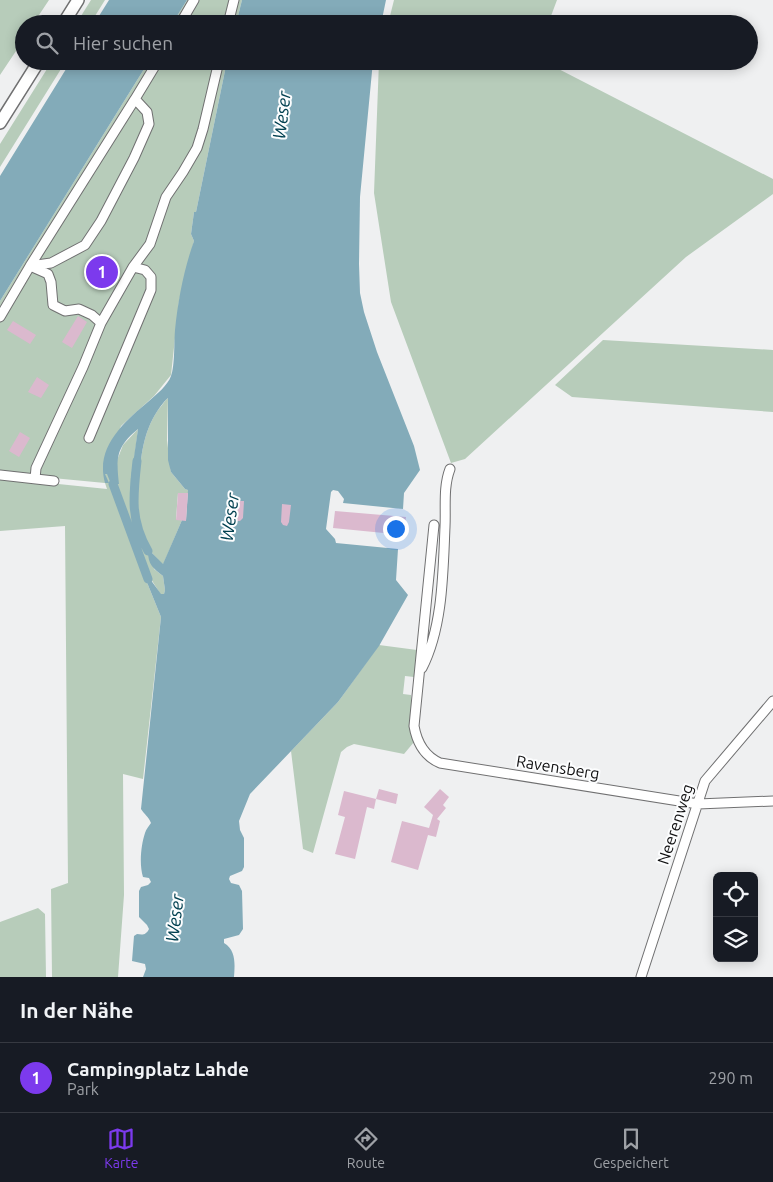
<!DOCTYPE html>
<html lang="de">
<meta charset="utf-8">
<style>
body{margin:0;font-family:Ubuntu,sans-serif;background:#20242c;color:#f1f3f6}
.controls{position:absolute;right:15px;bottom:15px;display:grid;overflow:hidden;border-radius:8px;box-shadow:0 2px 12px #0003}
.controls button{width:45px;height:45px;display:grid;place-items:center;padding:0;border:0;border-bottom:1px solid #363941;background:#171b24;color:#f1f3f6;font:25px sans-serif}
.you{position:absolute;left:395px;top:528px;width:18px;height:18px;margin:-12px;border:4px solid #fff;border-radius:50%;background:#1a73e8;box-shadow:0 0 0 8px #1a73e833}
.badge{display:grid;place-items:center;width:32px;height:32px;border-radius:50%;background:#7c3aed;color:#fff;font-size:16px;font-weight:700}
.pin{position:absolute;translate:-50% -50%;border:2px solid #fff;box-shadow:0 1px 5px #0006}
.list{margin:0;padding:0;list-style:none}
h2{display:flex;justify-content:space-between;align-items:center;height:65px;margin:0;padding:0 20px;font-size:21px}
h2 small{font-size:16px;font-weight:400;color:#9ea1a6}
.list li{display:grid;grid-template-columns:32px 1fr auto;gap:15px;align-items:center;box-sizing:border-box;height:70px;padding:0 20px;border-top:1px solid #363941}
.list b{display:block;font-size:19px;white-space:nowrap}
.list p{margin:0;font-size:16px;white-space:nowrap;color:#9ea1a6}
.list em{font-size:16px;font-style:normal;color:#9ea1a6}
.icon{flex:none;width:28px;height:28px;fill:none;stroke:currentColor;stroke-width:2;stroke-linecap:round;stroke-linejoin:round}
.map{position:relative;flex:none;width:773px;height:977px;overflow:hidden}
.search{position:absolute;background:#171b24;box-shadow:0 2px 12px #0003;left:15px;right:15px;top:15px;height:55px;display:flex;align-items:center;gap:12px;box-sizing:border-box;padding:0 18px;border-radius:28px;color:#9ea1a6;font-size:19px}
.sheet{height:135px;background:#171b24}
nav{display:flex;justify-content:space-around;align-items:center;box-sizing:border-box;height:70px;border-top:1px solid #363941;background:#171b24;font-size:14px;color:#9ea1a6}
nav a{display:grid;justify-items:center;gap:2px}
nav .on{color:#7c3aed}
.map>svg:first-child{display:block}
</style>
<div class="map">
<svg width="773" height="977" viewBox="0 0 773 977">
<rect width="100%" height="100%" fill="#eff0f1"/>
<path fill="#b7ccba" d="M0,0H49L33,24H24V39L0,75Z
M91,0H105L90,24H76Z
M187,0H242L236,24H172Z
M394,0H557L548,24H388Z
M52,61H66L0,167V144Z
M149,61H227L196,212H194L191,234L194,241L179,301L171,375L154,396L121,426L105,474L116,463L123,445L138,429L131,485L134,461H140L138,486C141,459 142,434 158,410C162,406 164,401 168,398L167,440L171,472L185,489L189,490L188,493H178L176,519L182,520L163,565L151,552L154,569L163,576L165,590L164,594L161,595L151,579L146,580L161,617L143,779L123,774L124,895L118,977H52L51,889L68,883L65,526L0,531V478L107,489L105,483L0,473V301Z
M379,61H543L773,179V194L686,257L465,459L451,463L391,302L374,193Z
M603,340L773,350V412L572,397L555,385Z
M379,645L417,650L414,677L405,676L403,694L411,695V726L414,742L404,754L354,744L347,747L341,752L313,853L303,849L291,751L338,702Z
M38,908L45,914L46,977H0V922Z"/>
<path fill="#83abb9" d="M109,0H187L172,24H94Z
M242,0H386L381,24H236Z
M71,61H149L0,301V176Z
M227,61H373L360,197L359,264L360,293L364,312L377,352L414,446L420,470L404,493L403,509L343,503L344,499L338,491L333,490L331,492L326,529L335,539L336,543L398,549L396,580L408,595L379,646L338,702L250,794L239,821L240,830L244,838V867L242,871L230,876L229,879L231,883L239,885L242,891L243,929L239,935L224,939V943C236,950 235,964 234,977H143L146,969L145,964L132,961L134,936L137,934C143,935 146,935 149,929L147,925L139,917V891L141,887L148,885L151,882L149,878L143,877C139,864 141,845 145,833C146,829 149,826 151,823C149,817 144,814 141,809L161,617L146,580L150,579L161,594H164L165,590L163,576C153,568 148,565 148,551L151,552L163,564L182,520H186L188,490L185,489L171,472L168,460V398C164,401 161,406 158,410C142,434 141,459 138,487L140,461H134L130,485L138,429C116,447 116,458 119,484H111L107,474H105L109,483H105C95,447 124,422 149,401C156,395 168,385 171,376C175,366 174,342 175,330C178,300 184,269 194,241L191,234L194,212H196Z"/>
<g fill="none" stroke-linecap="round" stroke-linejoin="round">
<path stroke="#83abb9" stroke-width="9" d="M137,461C133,496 130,520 148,551
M113,484L148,579"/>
</g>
<path fill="#dbb9ce" d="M78,316L87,322L72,348L62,342Z
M13,321L36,335L30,344L7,330Z
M37,377L49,385L41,398L28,392Z
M20,432L30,438L19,457L9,451Z
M178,493H188L186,521L176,520Z
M236,501H244L243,518L240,521H237L235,517Z
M282,504L291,505L289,522L287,526L283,525L281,522Z
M335,511L406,517L404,535L333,528Z
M379,789L398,794L396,804L376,799Z
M440,789L449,797L443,805L446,808L437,819L440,821L436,837L428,835L418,870L391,862L402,821L429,828L433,815L424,807Z
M344,791L376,799L374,809L367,807L355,859L335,854L345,817L338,815Z"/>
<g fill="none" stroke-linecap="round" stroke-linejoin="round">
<g stroke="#707071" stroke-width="11">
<path id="minor" d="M180,24L194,0
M228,24L234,0
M30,266L51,263L85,245L101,221L134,158L149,124L147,112L135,99L158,61
M30,266L48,274L51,282L53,305L65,311L79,309L92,315L101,323
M0,317L30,266L135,99
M89,438L151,290V277L145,270L133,267
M0,475L54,481
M35,479L36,468L83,367L101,323L133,267L150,244L166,197L183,172L197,148L203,129L219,61
M434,525L414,726C417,743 424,756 440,763L698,804L773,801
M422,668C443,627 443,572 445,527C446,508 443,487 450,469
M641,977L705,781L773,701"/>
</g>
<g stroke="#707071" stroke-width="14">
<path id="major" d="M63,24L78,0
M0,123L39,61"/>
</g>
<use href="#minor" stroke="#fff" stroke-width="9"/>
<use href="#major" stroke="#fff" stroke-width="11"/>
</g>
<g text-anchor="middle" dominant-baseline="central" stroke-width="4" stroke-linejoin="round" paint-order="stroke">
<g font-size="16" fill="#111112" stroke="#fcfdfe">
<text transform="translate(558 767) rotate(9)">Ravensberg</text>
<text transform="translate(675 824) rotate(-72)">Neerenweg</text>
</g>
<g font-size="18" font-style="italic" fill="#014050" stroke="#fcfdfe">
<text transform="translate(281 115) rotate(-83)">Weser</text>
<text transform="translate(229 517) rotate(-82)">Weser</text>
<text transform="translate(174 918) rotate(-83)">Weser</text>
</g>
</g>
</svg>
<div class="controls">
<button><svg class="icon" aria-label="locate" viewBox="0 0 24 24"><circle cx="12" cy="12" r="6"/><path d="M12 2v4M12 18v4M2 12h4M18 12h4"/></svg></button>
<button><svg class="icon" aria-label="layers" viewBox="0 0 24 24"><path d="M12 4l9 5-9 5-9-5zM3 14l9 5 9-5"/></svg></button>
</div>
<div class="you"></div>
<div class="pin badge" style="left:102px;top:272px">1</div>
<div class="search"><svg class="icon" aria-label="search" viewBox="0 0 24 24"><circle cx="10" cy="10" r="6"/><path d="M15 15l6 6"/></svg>Hier suchen</div>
</div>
<section class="sheet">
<h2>In der Nähe<small></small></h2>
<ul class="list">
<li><span class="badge">1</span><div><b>Campingplatz Lahde</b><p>Park</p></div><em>290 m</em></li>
</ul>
</section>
<nav>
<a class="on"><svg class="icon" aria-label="map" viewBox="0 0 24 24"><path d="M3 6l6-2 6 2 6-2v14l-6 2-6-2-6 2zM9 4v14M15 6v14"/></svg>Karte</a>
<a><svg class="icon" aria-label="directions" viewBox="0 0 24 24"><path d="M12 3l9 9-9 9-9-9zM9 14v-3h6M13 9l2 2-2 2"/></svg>Route</a>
<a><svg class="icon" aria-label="saved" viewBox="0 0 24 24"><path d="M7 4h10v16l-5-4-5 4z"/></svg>Gespeichert</a>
</nav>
